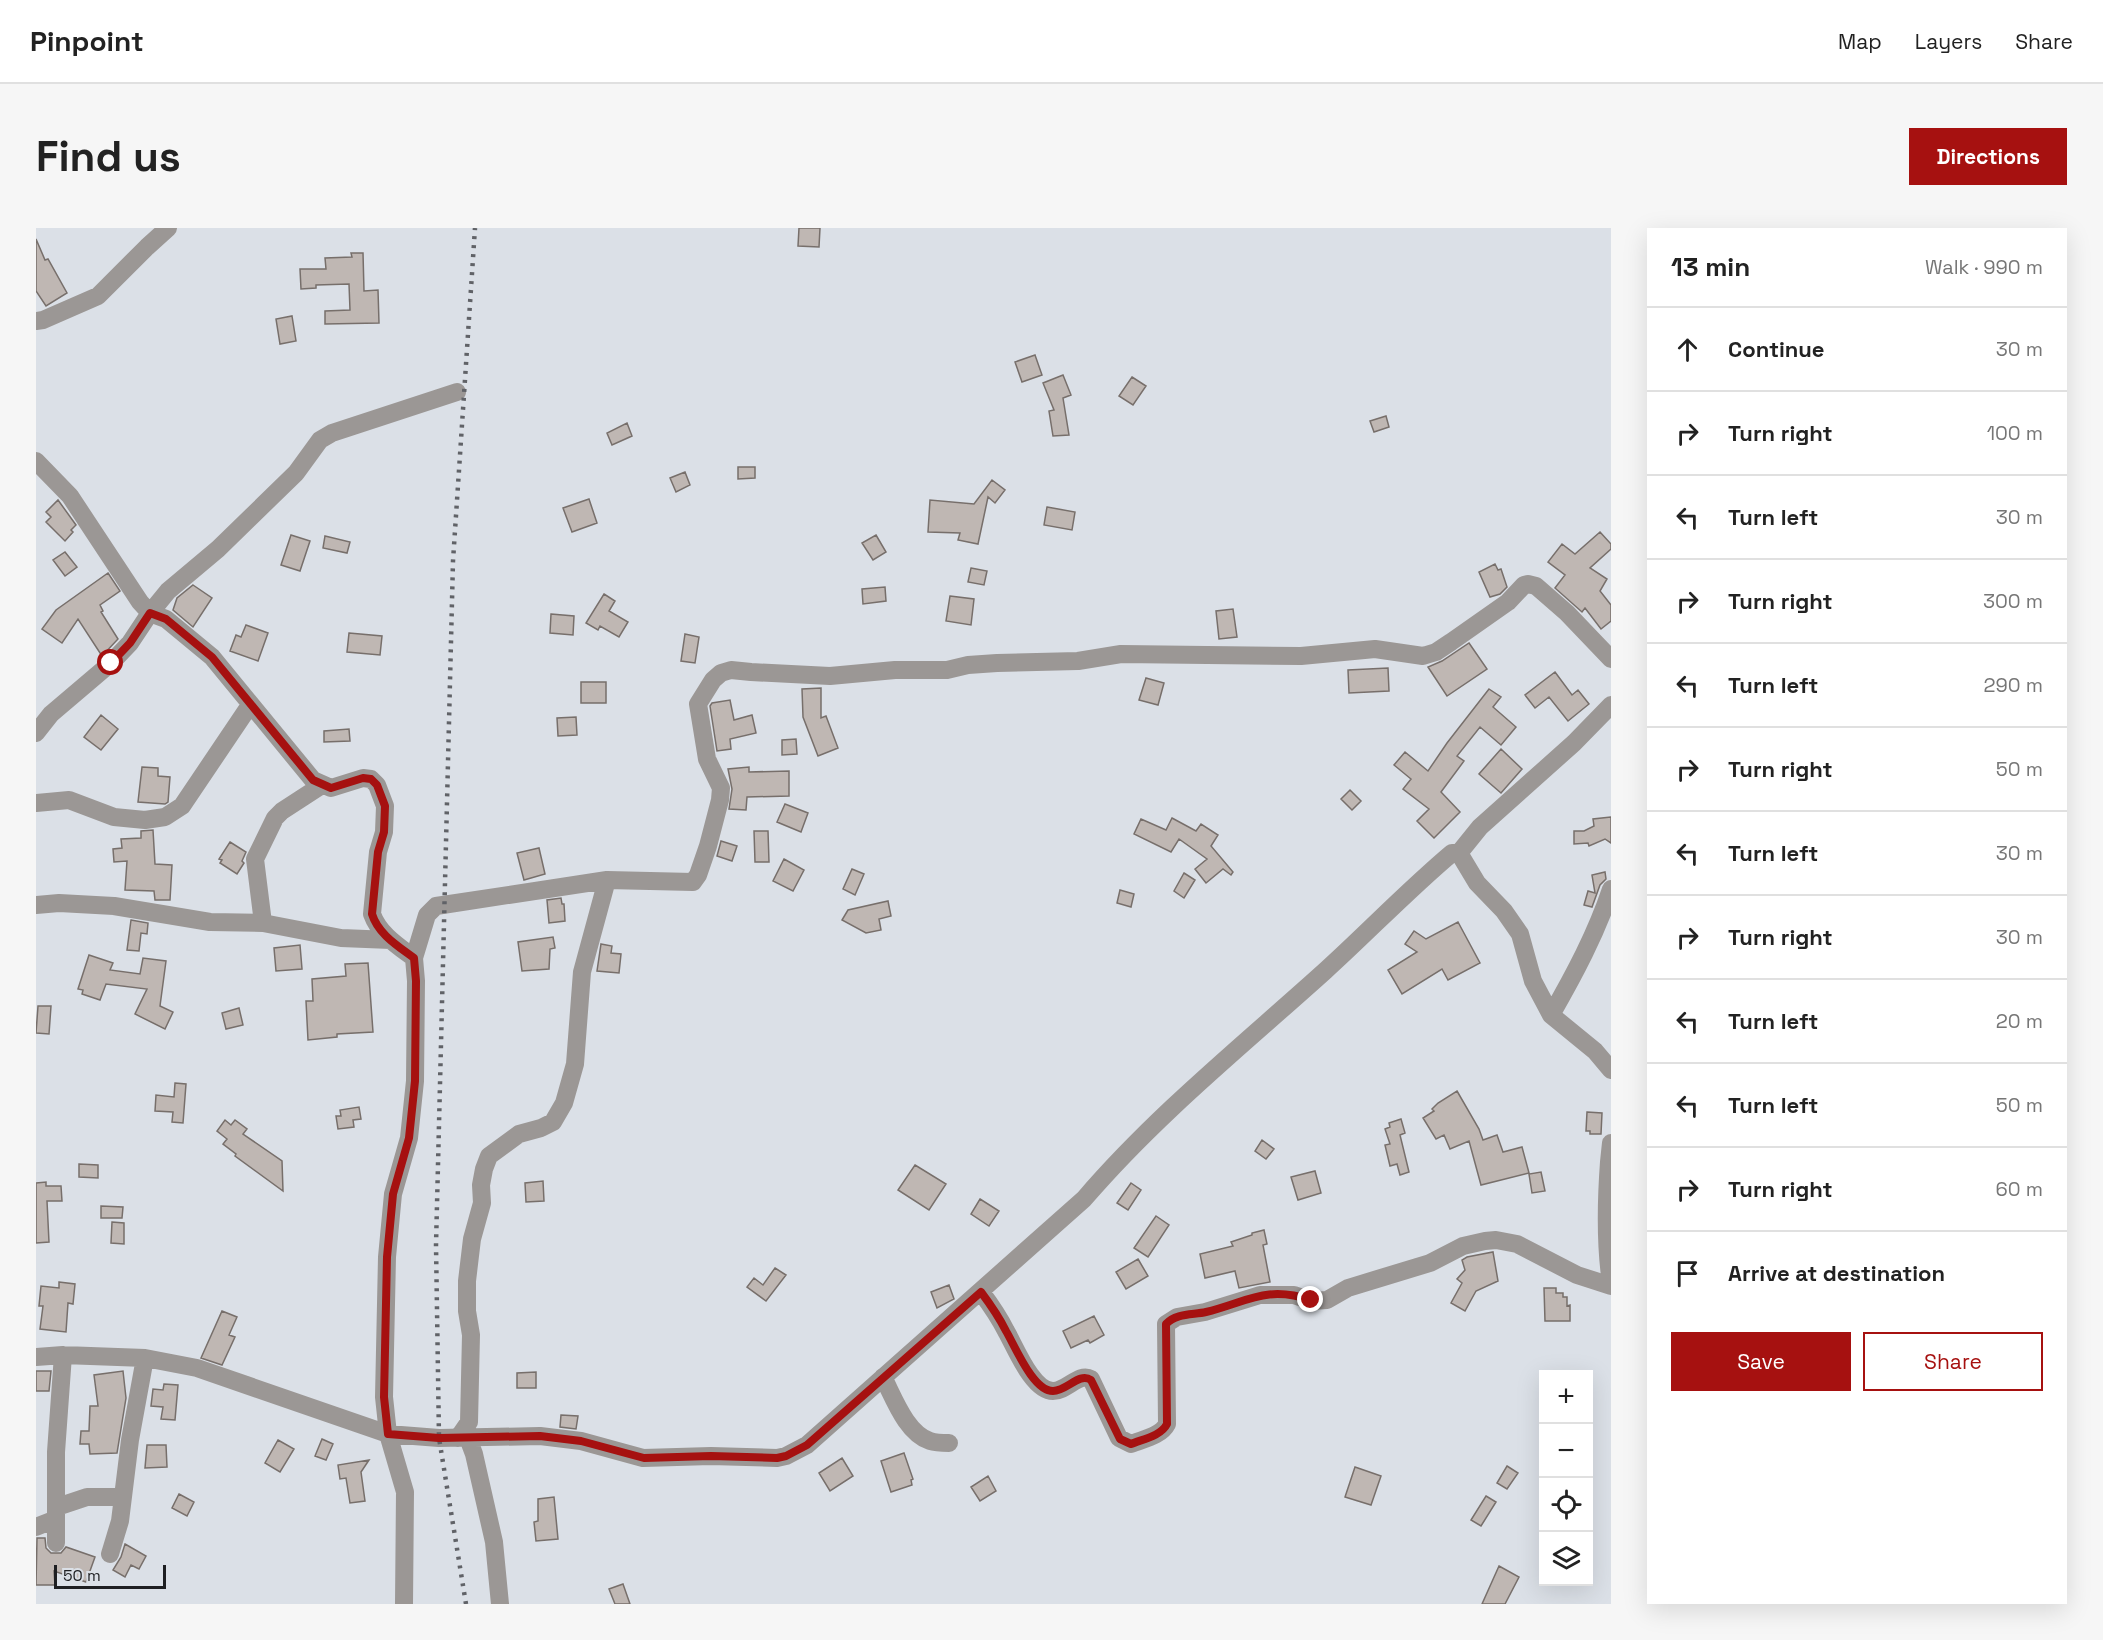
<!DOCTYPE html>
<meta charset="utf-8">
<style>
body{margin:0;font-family:"Space Grotesk",sans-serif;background:#f6f6f6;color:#222}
.controls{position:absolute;right:18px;bottom:18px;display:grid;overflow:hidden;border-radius:0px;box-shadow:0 6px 24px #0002}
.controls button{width:54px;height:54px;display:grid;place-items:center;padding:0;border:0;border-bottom:2px solid #e0e0e0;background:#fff;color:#222;font:30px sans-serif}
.scale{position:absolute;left:18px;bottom:15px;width:112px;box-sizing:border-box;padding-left:6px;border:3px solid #1e1f22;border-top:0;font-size:16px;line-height:21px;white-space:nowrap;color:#1e1f22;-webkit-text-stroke:4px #dbe0e7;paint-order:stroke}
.stop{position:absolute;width:18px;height:18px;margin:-14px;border:4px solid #a61110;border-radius:50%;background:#fff}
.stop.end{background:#a61110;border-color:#fff;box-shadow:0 2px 6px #0008}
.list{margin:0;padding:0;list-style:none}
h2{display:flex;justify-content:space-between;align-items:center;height:78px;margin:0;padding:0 24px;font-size:26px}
h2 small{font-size:20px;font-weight:400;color:#767676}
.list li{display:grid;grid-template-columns:39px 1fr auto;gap:18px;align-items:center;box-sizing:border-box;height:84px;padding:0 24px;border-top:2px solid #e0e0e0}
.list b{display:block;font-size:22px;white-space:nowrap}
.list em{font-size:20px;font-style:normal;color:#767676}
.actions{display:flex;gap:12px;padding:18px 24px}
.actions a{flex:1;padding:14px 0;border:2px solid #a61110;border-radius:0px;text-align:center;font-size:21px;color:#a61110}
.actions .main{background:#a61110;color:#fff}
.icon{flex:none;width:33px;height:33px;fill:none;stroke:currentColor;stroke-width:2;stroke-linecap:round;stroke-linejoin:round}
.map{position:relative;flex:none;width:1575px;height:1376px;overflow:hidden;border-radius:0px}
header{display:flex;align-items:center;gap:36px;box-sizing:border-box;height:84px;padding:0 30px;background:#fff;border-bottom:2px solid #e0e0e0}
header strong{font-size:28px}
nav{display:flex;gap:33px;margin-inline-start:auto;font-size:21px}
.intro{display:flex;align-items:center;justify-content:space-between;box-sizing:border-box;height:144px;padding:0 36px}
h1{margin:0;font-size:42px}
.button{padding:15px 27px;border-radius:0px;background:#a61110;color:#fff;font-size:21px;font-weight:700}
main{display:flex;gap:36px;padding:0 36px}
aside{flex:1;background:#fff;border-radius:0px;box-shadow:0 6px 24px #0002}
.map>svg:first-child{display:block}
</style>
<header>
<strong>Pinpoint</strong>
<nav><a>Map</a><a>Layers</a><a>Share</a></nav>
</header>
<div class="intro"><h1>Find us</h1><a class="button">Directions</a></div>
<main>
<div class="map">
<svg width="1575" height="1376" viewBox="0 0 1575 1376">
<rect width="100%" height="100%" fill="#dbe0e7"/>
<path fill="#bfb7b3" stroke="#776f6b" stroke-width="1.5" d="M763,0H784L783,19L762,18Z
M0,11L9,32L12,31L31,65L10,78L0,63Z
M315,25H327L328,63L342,62L343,95L289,96V83L314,82L313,56L280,57V60L265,61L264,41H290L289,30L316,29Z
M256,88L260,113L244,116L240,91Z
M999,127L1006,147L986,154L979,134Z
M1027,147L1035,167L1027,170L1033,207L1017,208L1013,183L1018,182L1007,155Z
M1096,149L1110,158L1097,177L1083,168Z
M1350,188L1353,199L1338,204L1334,193Z
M591,195L596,208L576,217L571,205Z
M702,239H719V250L702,251Z
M649,244L654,257L640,264L634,250Z
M956,252L969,262L959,275L952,269L942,316L922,312L924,305L892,304L894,272L938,276Z
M553,271L561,295L536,304L527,280Z
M22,272L40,297L35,302L37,304L29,313L10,294L15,289L10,284Z
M1011,279L1039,284L1036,302L1008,297Z
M1564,304L1575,316V321L1554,340L1571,351L1564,363L1575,377V393L1565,401L1549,380L1546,384L1519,360L1529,347L1512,334L1526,316L1539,326Z
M255,307L274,313L264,343L245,337Z
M840,307L850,324L837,332L826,315Z
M289,308L314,314L311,325L287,320Z
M29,324L41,339L29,348L17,332Z
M1459,336L1462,342L1465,341L1471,359L1464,366L1454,369L1443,344Z
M935,340L951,343L948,357L932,354Z
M72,345L84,363L64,377L67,383L65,384L82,411L66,428L42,391L26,415L6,401L20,382Z
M157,357L176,370L157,399L137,382L141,370Z
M849,359L850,373L827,376L826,361Z
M568,366L579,373L573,383L592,394L583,409L564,398L562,402L550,395Z
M914,368L938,371L935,397L910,393Z
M1197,381L1201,409L1183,411L1180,383Z
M515,386L538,388L537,407L514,405Z
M210,397L232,405L222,433L194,423L200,407L205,409Z
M313,405L346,408L344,427L311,424Z
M649,406L663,409L659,435L645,433Z
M1433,415L1451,441L1411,468L1392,439L1406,433Z
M1352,440L1353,463L1313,465L1312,442Z
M1519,444L1536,467L1542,462L1553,476L1532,493L1513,469L1499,480L1489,467Z
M1110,450L1128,455L1122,477L1103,472Z
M545,454H570V475H545Z
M785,460V490L790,488L802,520L782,528L767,489L766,461Z
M1453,461L1465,469L1457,479L1480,499L1465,517L1444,499L1421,528L1428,533L1405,564L1424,584L1398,610L1381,593L1393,581L1367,561L1375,551L1358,537L1369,524L1392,543L1411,515Z
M694,472L698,492L716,487L720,505L694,511L695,521L681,523L674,478L676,475Z
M65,487L82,501L65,522L48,509Z
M540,489L541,507L522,508L521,490Z
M313,501L314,513L288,514V503Z
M760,511L761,526L746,527V512Z
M1465,521L1486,541L1465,565L1443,546Z
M106,539L122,540V548L134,549L132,574L129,576L102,574Z
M713,539V544L753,543V568L711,569L710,582L693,581L696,561L692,541Z
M1314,562L1325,573L1316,582L1305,571Z
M749,576L772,585L765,604L741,594Z
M1575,589V615L1569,611L1553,618L1552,615L1538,616V603H1548L1558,598L1557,591Z
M1136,590L1160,603L1165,596L1182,607L1175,618L1197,644L1195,647L1187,641L1170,655L1159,641L1171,631L1143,611L1135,624L1098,606L1105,591L1130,602Z
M117,602L119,636L136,637L134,672H119L118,663L89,662L91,633L78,634L77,621L86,620L85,611L105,610V603Z
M718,603H732L733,634H719Z
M685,613L701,618L696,633L681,628Z
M194,614L210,624L206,633L208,635L201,646L184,635L186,632L183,631Z
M503,620L509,646L488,652L481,625Z
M748,631L768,642L757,663L737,653Z
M816,641L828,646L819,667L807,661Z
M1569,644L1570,651L1564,657L1556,679L1548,677L1552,663L1559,665L1556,647Z
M1148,645L1159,652L1148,670L1138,663Z
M1084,662L1098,666L1095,679L1081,675Z
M525,670L526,676H528L529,693L513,695L511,672Z
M852,673L855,688L843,691L845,702L830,705L806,692L812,682Z
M95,692L112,695L111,706L105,705L103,723L91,722Z
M1422,694L1444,735L1412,752L1406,741L1366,766L1352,742L1381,724L1369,716L1378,703L1390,711Z
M517,709L519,720L514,721L513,741L486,743L482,714Z
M565,716L576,718L575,725L585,726L583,745L561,743Z
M264,717L266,741L240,743L238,720Z
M53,727L77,735L74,742L104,746L107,730L130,733L124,778L137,784L129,801L99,786L111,761L70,756L64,772L46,766L47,762L42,761Z
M332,735L337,804L301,806V809L272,812L270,773H277L276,751L310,748L309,736Z
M2,778H15L13,806L0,805Z
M203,780L207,797L190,801L186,785Z
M139,855L150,856L147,895L136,894L137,884L119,883L120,867L138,869Z
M1421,863L1443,901L1447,912L1461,907L1467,924L1486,919L1493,945L1445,957L1433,913L1414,921L1408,907L1400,911L1387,890L1398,883L1396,881L1402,875Z
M323,879L325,891L317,892L318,899L302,901L300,888H305L304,882Z
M1551,884L1566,885L1565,906H1554V903H1550Z
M1365,891L1369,905L1364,907L1373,944L1364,947L1361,936L1354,938L1349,917L1354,916L1349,901L1354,899L1353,895Z
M189,892L195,897L199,892L211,901L207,906L246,933L247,963L199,928L200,926L187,916L191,911L181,903Z
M1226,912L1238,921L1230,931L1219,923Z
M43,936L62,937V950L43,949Z
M879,937L910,956L893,982L862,962Z
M1279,943L1285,965L1262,972L1255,949Z
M1505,944L1509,963L1496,965L1493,946Z
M507,953L508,973L490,974L489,955Z
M10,954V958H25L26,973H11L13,1014L0,1015V955Z
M1095,955L1105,962L1092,982L1081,975Z
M944,971L963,983L953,998L935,986Z
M65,978L87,979L86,990H65Z
M1120,988L1133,997L1112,1029L1098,1020Z
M76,994L88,995V1016L75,1015Z
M1228,1002L1231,1016L1227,1017L1234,1054L1203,1060L1199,1043L1169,1050L1164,1026L1197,1018L1195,1014L1216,1007V1005Z
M1457,1024L1462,1053L1440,1063L1429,1083L1415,1075L1426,1055L1421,1051L1429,1042L1426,1032L1431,1029Z
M1102,1031L1112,1048L1090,1061L1080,1044Z
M739,1040L750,1047L730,1073L711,1059L718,1050L727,1057Z
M23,1054L39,1056L37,1076L32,1075L30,1104L4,1101L7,1078H3L5,1058L23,1060Z
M913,1057L918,1071L901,1080L895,1064Z
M1508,1060H1520V1065H1527V1069H1531V1078L1534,1077V1093H1509Z
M186,1083L201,1089L193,1107L199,1109L186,1137L165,1130Z
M1058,1088L1068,1107L1054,1115L1052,1112L1035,1120L1027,1103Z
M0,1143H15L13,1163H0Z
M87,1143L90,1170L81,1225L54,1226L53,1216H44L45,1203H53L54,1178H62L58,1147Z
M500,1144V1160H481V1145Z
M128,1156L142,1157L139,1192L125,1191L127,1179L115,1178L117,1161L127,1162Z
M525,1187L542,1188L540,1201L524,1199Z
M286,1211L297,1216L290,1232L279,1228Z
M242,1212L258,1221L244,1244L229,1235Z
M111,1217H130L131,1239L109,1240Z
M868,1225L877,1251L875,1252L876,1257L855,1264L845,1233Z
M806,1230L817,1248L794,1263L783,1245Z
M333,1232L325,1244L329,1273L314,1275L310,1250L304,1251L302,1237Z
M1471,1238L1482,1245L1471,1261L1461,1255Z
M1319,1239L1345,1248L1335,1277L1309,1269Z
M952,1248L960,1263L944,1273L935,1259Z
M143,1266L158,1274L151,1288L136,1280Z
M1450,1268L1460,1274L1445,1298L1435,1292Z
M518,1269L522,1311L500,1313L498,1294L502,1293V1271Z
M1,1310H9L10,1320L15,1325H25L30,1319L59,1329L50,1354L18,1343L19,1357H0Z
M89,1316L110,1328L103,1341L95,1337L89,1349L77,1342L85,1329Z
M1463,1338L1483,1349L1469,1376H1446Z
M587,1356L594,1376H579L573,1361Z"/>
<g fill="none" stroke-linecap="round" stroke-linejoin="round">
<path stroke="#9b9795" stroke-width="18" d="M0,93L7,92L62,68L111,19L132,0
M0,233L34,268L104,374L114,385L130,391L176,429L277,552L295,560L327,550L335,551L341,557L349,578L348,604L342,624L336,686C343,706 362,718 378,730
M0,505L15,486L75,435L94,415L114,385L132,363L182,321L260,245L284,212L296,205L421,164
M0,575L33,572L78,589L109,592L129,589L146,578L214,477
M1423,625L1441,655L1468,683L1484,706L1497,753L1515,787L1559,823L1575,842
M0,677L23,675L78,678L174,694L227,695L305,710L355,712
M227,695L219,631L239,590L246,583L286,557
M1515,787C1538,747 1560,706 1575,661
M1575,915L1573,934L1575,935
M1573,934C1570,975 1569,1015 1575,1055
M945,1064C954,1076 963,1089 970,1103C979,1118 996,1163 1017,1163C1031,1163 1043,1144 1055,1151L1083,1210L1095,1216C1107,1211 1125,1208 1131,1196L1130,1096L1141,1089L1169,1084L1224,1067H1258L1275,1073L1291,1072L1312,1060L1394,1035L1427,1018L1449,1013L1460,1012L1481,1016L1541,1047L1575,1058
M0,1129L27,1127L109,1130L161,1140L352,1206L403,1210L504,1208L545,1213L607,1230L675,1228L741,1230L750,1228L771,1217L1048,971C1120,887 1207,817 1289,743C1332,704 1372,662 1416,625H1423L1444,599L1538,515L1575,477
M847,1149C858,1170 870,1205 894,1213C900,1215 907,1215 913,1215
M422,1210L433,1194L435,1107L431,1083V1053L436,1011L446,975L445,957L448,941L453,928L483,906L505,900L517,894L528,875L539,836L546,744L571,652
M432,1210L438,1226L458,1314L464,1376
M21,1279L51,1269H87
M0,1299L20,1291
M20,1315V1224L27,1127
M74,1326L84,1293L94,1212L109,1130
M368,1376L369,1264L352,1206L348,1169L351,1029L357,966L373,910L379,853L380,753L378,730L391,687L400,678L571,652L657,654L662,647L672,618L684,572L685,560L671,531L662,476L677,452L685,445L695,442L715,444L794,448L859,442H911L932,437L961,435L1042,433L1085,426L1265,428L1339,421L1387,428L1400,424L1415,414L1472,374L1488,357L1492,356L1500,358L1531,385L1575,431"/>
<path stroke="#606267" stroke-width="4.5" stroke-dasharray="3 6" stroke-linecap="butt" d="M430,1376L403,1210L400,1017L417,333L439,0"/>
</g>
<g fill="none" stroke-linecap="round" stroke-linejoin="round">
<path stroke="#a61110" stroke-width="8" d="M75,435L94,415L114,385L130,391L176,429L277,552L295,560L327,550L335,551L341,557L349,578L348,604L342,624L336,686C342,706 362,718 378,730L380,753L379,853L373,910L357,966L351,1029L348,1169L352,1206L403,1210L504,1208L545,1213L608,1230L675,1228L741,1230L750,1228L771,1217L945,1064C954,1076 963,1089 970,1103C979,1118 997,1163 1017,1163C1031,1163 1043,1144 1055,1152L1084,1211L1095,1216C1107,1211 1125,1208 1131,1196L1130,1096C1140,1085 1157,1087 1170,1084C1211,1074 1230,1057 1275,1072"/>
</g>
</svg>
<div class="controls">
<button>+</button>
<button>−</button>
<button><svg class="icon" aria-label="locate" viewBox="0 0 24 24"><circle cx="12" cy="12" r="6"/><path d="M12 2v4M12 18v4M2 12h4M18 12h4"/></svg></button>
<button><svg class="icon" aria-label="layers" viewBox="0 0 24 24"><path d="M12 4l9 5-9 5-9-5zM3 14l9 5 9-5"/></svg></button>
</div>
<div class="scale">50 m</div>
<div class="stop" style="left:75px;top:435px"></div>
<div class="stop end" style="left:1275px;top:1072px"></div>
</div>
<aside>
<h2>13 min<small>Walk · 990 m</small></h2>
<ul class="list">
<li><svg class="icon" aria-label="ahead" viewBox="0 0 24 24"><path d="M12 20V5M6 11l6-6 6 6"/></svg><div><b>Continue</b></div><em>30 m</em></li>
<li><svg class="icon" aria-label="right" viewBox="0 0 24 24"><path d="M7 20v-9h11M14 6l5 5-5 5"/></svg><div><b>Turn right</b></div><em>100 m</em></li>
<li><svg class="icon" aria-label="left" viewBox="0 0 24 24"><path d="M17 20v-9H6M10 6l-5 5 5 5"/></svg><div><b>Turn left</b></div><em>30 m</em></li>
<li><svg class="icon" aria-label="right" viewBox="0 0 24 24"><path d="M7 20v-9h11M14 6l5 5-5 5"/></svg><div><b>Turn right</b></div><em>300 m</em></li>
<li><svg class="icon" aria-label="left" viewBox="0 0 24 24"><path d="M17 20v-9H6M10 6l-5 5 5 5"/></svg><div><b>Turn left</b></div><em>290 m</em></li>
<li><svg class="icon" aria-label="right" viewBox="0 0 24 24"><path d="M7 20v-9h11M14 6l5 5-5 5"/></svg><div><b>Turn right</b></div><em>50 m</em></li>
<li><svg class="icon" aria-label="left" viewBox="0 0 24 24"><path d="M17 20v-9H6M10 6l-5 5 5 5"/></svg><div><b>Turn left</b></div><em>30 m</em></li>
<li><svg class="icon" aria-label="right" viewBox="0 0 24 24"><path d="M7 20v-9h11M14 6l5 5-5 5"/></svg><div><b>Turn right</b></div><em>30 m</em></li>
<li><svg class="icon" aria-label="left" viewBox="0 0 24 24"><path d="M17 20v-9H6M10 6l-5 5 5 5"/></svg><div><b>Turn left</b></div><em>20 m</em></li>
<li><svg class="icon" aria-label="left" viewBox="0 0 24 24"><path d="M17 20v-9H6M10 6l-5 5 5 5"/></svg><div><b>Turn left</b></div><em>50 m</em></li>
<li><svg class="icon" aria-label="right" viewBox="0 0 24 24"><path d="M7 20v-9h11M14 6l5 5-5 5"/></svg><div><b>Turn right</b></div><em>60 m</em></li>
<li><svg class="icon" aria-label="arrive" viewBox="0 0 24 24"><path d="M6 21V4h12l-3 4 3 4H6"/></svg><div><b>Arrive at destination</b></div></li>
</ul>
<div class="actions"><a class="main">Save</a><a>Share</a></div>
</aside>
</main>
